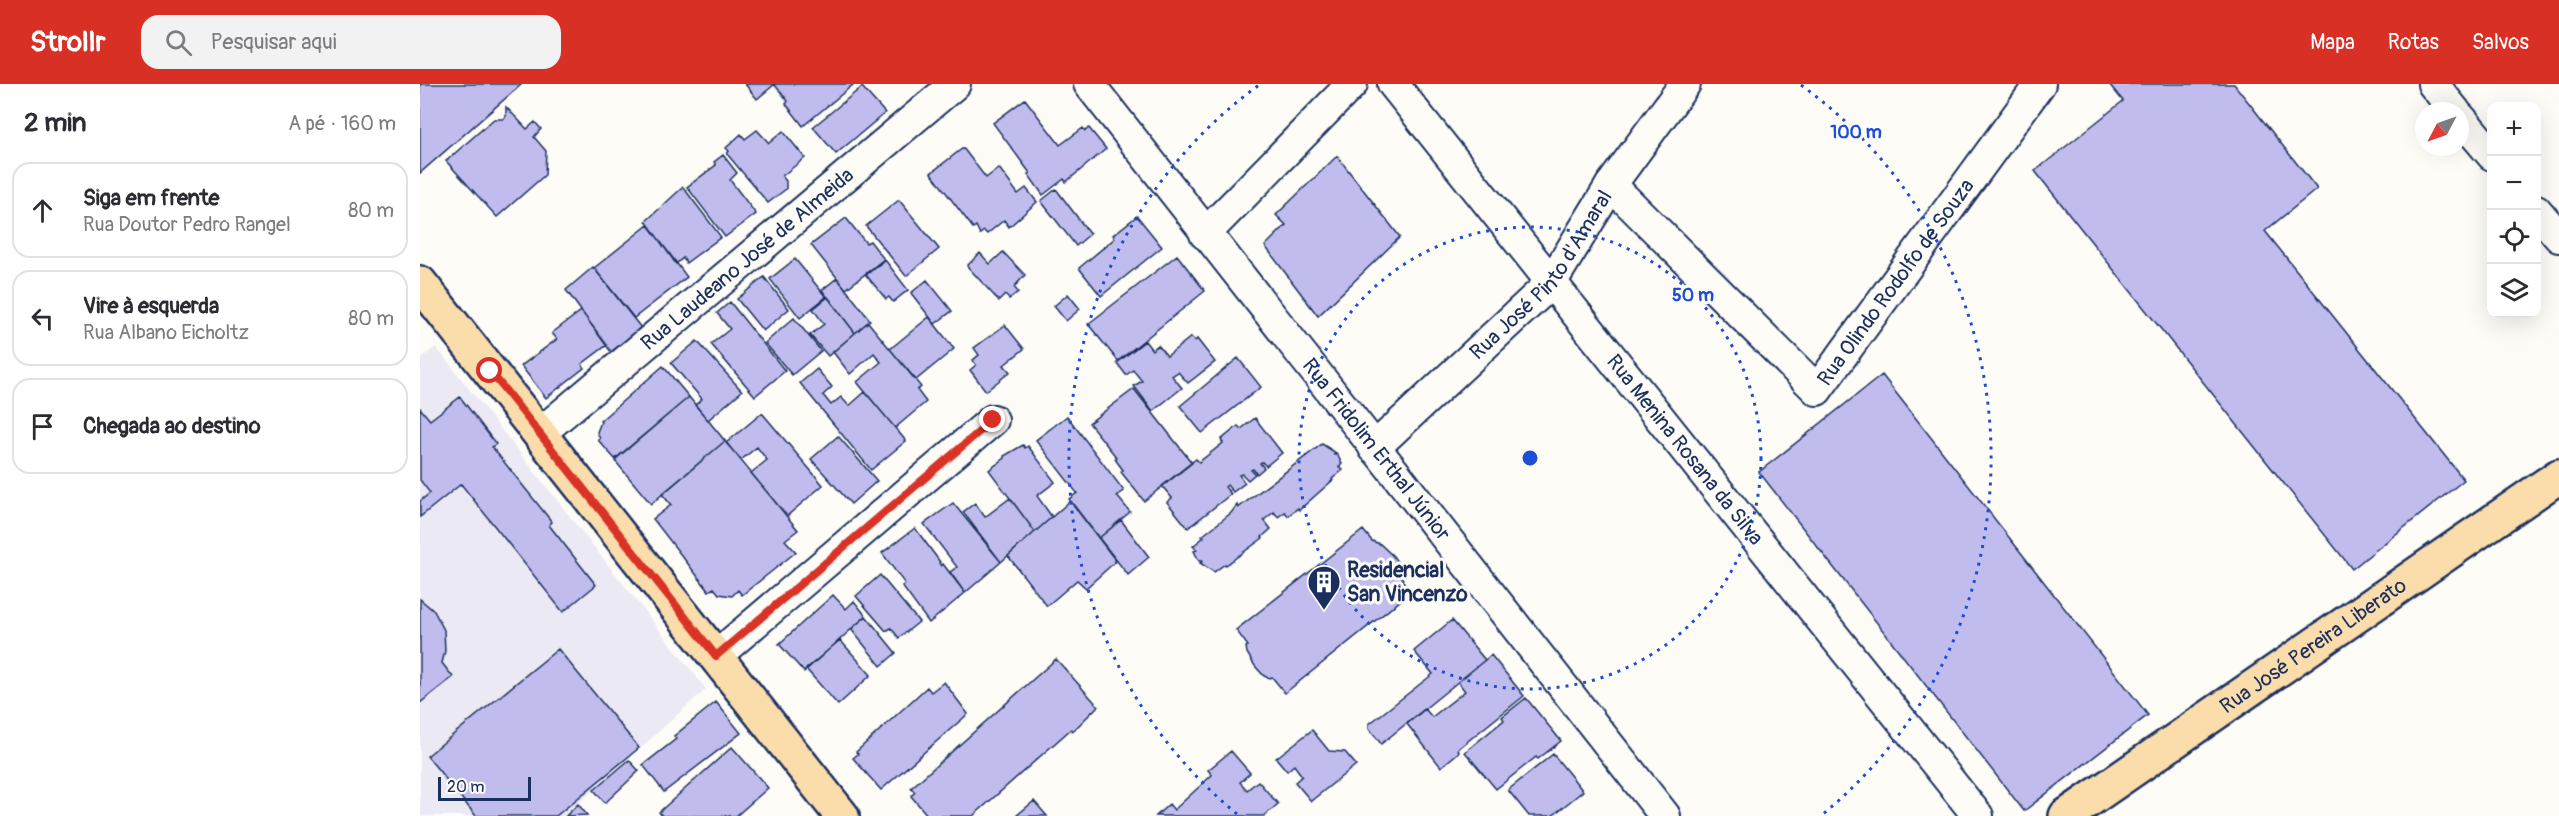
<!DOCTYPE html>
<html lang="pt">
<meta charset="utf-8">
<style>
body{margin:0;font-family:Pangolin,sans-serif;background:#f2f2f3;color:#2b2b33}
.controls{position:absolute;right:18px;top:18px;display:grid;overflow:hidden;border-radius:12px;box-shadow:0 6px 24px #0002}
.controls button{width:54px;height:54px;display:grid;place-items:center;padding:0;border:0;border-bottom:2px solid #e1e1e2;background:#fff;color:#2b2b33;font:30px sans-serif}
.compass{position:absolute;left:1995px;top:18px;width:54px;height:54px;border-radius:50%;background:#fff;box-shadow:0 6px 24px #0002;rotate:229deg}
.scale{position:absolute;left:18px;bottom:15px;width:93px;box-sizing:border-box;padding-left:6px;border:3px solid #1b2f5e;border-top:0;font-size:16px;line-height:21px;white-space:nowrap;color:#1b2f5e;-webkit-text-stroke:4px #fdfcf7;paint-order:stroke}
.stop{position:absolute;width:18px;height:18px;margin:-14px;border:4px solid #d93025;border-radius:50%;background:#fff}
.stop.end{background:#d93025;border-color:#fff;box-shadow:0 2px 6px #0008}
.list{margin:0;padding:0;list-style:none}
h2{display:flex;justify-content:space-between;align-items:center;height:78px;margin:0;padding:0 24px;font-size:26px}
h2 small{font-size:20px;font-weight:400;color:#7c7c81}
.list li{display:grid;grid-template-columns:39px 1fr auto;gap:18px;align-items:center;box-sizing:border-box;height:96px;margin:0 12px 12px;padding:0 12px;border:2px solid #e1e1e2;border-radius:18px}
.list b{display:block;font-size:22px;white-space:nowrap}
.list p{margin:0;font-size:20px;white-space:nowrap;color:#7c7c81}
.list em{font-size:20px;font-style:normal;color:#7c7c81}
.icon{flex:none;width:33px;height:33px;fill:none;stroke:currentColor;stroke-width:2;stroke-linecap:round;stroke-linejoin:round}
.map{position:relative;flex:none;width:2139px;height:732px;overflow:hidden}
header{display:flex;align-items:center;gap:36px;box-sizing:border-box;height:84px;padding:0 30px;background:#d93025;color:#fff}
header strong{font-size:28px}
nav{display:flex;gap:33px;margin-inline-start:auto;font-size:21px}
.search{width:420px;height:54px;background:#f2f2f3;display:flex;align-items:center;gap:15px;box-sizing:border-box;padding:0 21px;border-radius:18px;color:#7c7c81;font-size:22px}
main{display:flex}
aside{flex:1;background:#fff}
.map>svg:first-child{display:block}
</style>
<header>
<strong>Strollr</strong>
<div class="search"><svg class="icon" aria-label="search" viewBox="0 0 24 24"><circle cx="10" cy="10" r="6"/><path d="M15 15l6 6"/></svg>Pesquisar aqui</div>
<nav><a>Mapa</a><a>Rotas</a><a>Salvos</a></nav>
</header>
<main>
<aside>
<h2>2 min<small>A pé · 160 m</small></h2>
<ul class="list">
<li><svg class="icon" aria-label="ahead" viewBox="0 0 24 24"><path d="M12 20V5M6 11l6-6 6 6"/></svg><div><b>Siga em frente</b><p>Rua Doutor Pedro Rangel</p></div><em>80 m</em></li>
<li><svg class="icon" aria-label="left" viewBox="0 0 24 24"><path d="M17 20v-9H6M10 6l-5 5 5 5"/></svg><div><b>Vire à esquerda</b><p>Rua Albano Eicholtz</p></div><em>80 m</em></li>
<li><svg class="icon" aria-label="arrive" viewBox="0 0 24 24"><path d="M6 21V4h12l-3 4 3 4H6"/></svg><div><b>Chegada ao destino</b></div></li>
</ul>
</aside>
<div class="map">
<svg width="2139" height="732" viewBox="0 0 2139 732">
<rect width="100%" height="100%" fill="#fdfcf7"/>
<filter id="ink" filterUnits="userSpaceOnUse"><feTurbulence type="fractalNoise" baseFrequency=".0167" numOctaves="2"/><feDisplacementMap in="SourceGraphic" scale="12" xChannelSelector="R" yChannelSelector="G"/><feConvolveMatrix kernelMatrix="1 2 1 2 8 2 1 2 1" color-interpolation-filters="sRGB"/></filter>
<g filter="url(#ink)">
<path fill="#ebe9f4" d="M16,263L286,605L145,732H0V275Z"/>
<path fill="#c1bcee" stroke="#1b2f5e" stroke-width="1.5" d="M0,0H102L0,89Z
M325,0H355L337,15Z
M354,0H434L383,42L366,20L368,17Z
M1689,0H1814L1897,105L1845,147L2044,396L1932,485L1615,87L1703,17Z
M442,3L465,29L416,70L393,43Z
M605,15L640,61L663,44L665,47L669,44L686,65L646,98L644,95L623,111L608,90L610,89L573,39Z
M86,23L107,45L115,38L121,45L114,53L126,67L125,91L77,133L26,77L74,35H83L86,32Z
M337,46L349,59L363,47L385,74L362,92L366,97V105L348,119L307,70L309,67L306,64L321,50L325,55Z
M543,64L566,94L579,84L598,110L606,104L617,118L589,143L584,136L567,150L564,147L560,150L556,142L553,144L511,89Z
M303,71L317,89L310,96L336,130L305,153L267,103L296,81L294,78Z
M917,72L980,153L898,232L845,162L866,141L856,131Z
M263,103L301,153L266,179L263,174L256,180L226,137Z
M636,105L670,150L656,162L621,117Z
M479,116L519,165L486,192L446,142Z
M717,132L742,163L681,212L659,184L695,154L693,151Z
M426,134L446,159L450,157L464,175L426,205L391,161Z
M228,141L267,193L214,234L174,184Z
M583,168L605,191L594,203L598,208L589,215L585,211L579,217L547,182L560,169L570,180Z
M757,171L785,207L698,277L668,240Z
M375,175L406,213L380,234L350,195Z
M465,176L488,206L473,218L469,213L466,215L446,191Z
M173,183L221,244L191,268L146,206Z
M344,193L369,225L343,247L317,215Z
M417,194L450,236L435,249L402,206Z
M507,196L532,227L515,240L491,209Z
M648,210L660,225L646,237L634,222Z
M408,213L435,249L408,272L390,251L404,240L393,225Z
M310,218L365,287L335,312L291,260L310,245L297,229Z
M161,227L187,261L162,280L164,284L126,314L101,282L137,255L132,249Z
M509,233L534,265L496,296L470,265Z
M374,234L401,267L372,291L345,259Z
M448,238L501,303L497,306L506,318L475,344L437,298L461,278L454,269L430,290L413,268Z
M585,241L604,265L584,281L590,288L566,307L550,286L556,281L553,276L559,271L554,264Z
M771,253L775,257L777,255L795,278L768,299L758,288L752,292L762,304L733,327L714,302L722,297L713,286L706,291L697,279L725,257L732,266L738,261L747,272Z
M277,257L322,307L288,336L275,321L282,315L251,279Z
M818,274L841,303L782,349L760,322Z
M243,282L269,313L195,375L178,356L180,355L177,348L181,338L180,337Z
M397,285L412,303L403,311L411,321L421,313L429,322L445,308L486,357L451,386L380,299Z
M1462,291L1728,631L1604,727L1339,388Z
M714,305L772,379L724,417L701,388L703,386L695,375L697,374L669,339Z
M40,313L76,360L72,363L132,438L129,441L176,501L143,528L41,400L0,433V417L10,409L0,396V324L10,336Z
M269,313L305,357L231,420L196,378V375Z
M342,329L403,401L367,432L331,389L347,376L337,363L321,376L306,359Z
M647,332L704,407L697,412L710,428L679,454L649,415L657,409L616,356Z
M835,334L862,369L846,382L842,378L840,379L844,384L837,390L833,385L831,386L835,390L828,396L822,390L819,391L825,399L813,408L807,401L805,403L811,410L768,444L747,418L752,414L742,402L772,378L776,375L779,378L803,359L801,356L818,342L821,345Z
M418,352L457,397L431,420L391,375Z
M305,357L378,446L365,456L376,468L322,511L318,506L312,512L299,510L294,504L289,507L233,435L251,421L242,410Z
M902,360L916,369L913,371L917,370L922,380L919,383L923,386L912,395L913,396L879,426L878,424L868,432L865,428L858,433L854,428L844,436L851,445L842,453L843,454L806,481L805,480L794,488L780,479L783,477H779L774,467L777,466L773,462L784,453L782,452L811,429L817,421L818,424Z
M603,361L605,364L608,362L635,398L617,412L632,433L615,448L569,386L585,374L584,372Z
M590,414L615,448L581,478L543,428L555,419L565,433Z
M650,417L696,477L666,504L657,496L627,522L588,472Z
M533,419L581,478L545,509L530,488L537,483L504,440Z
M701,436L729,473L708,491L679,454Z
M495,444L520,478L519,479L521,482L523,480L545,509L509,539L482,502L485,500L462,469Z
M943,446L952,457L960,460L973,472L980,482L983,497L991,508L865,609L852,593L850,594L844,592L835,582L827,569L826,563L828,562L816,546Z
M460,491L499,538L479,554L471,544L466,547L436,512Z
M413,511L426,525L434,517L446,532L384,588L359,560Z
M0,515L14,527L24,546L25,567L22,579L33,593L0,619Z
M446,532L476,569L461,582L431,545Z
M1032,536L1065,576L961,660L949,644V640L1013,590L994,567Z
M420,556L451,591L418,621L386,585Z
M138,565L219,664L136,732H56L7,672Z
M1071,571L1104,612L1038,665L1039,668L1021,683L987,640L1005,625L1012,633L1045,607L1038,598Z
M636,575L678,622L653,647L651,645L553,732H508L491,712L495,708L491,704Z
M524,598L548,630L461,706L433,674L438,670L436,668L507,603L511,608Z
M1106,614L1141,657L1118,675L1116,673L1076,705L1045,668L1084,636L1082,633Z
M296,618L321,649L244,708L223,681L256,655L254,652Z
M892,646L909,667L925,668L936,681L891,717L875,698L882,692L874,681L867,687L856,674Z
M312,663L348,704L316,732H242L239,728Z
M811,667L830,689L820,698L827,706L838,697L858,720L844,732H736L749,720L754,726L792,691L788,686Z
M1133,670L1163,707L1132,732H1109L1088,706Z
M209,676L219,687L185,719L174,706Z
M614,717L627,732H596Z
M158,720L167,731L146,732Z"/>
<g fill="none" stroke-linecap="round" stroke-linejoin="round">
<g stroke="#1b2f5e" stroke-width="34">
<g id="minor">
<path id="s1" d="M669,0L1245,732"/>
<path id="s2" d="M973,0L1558,732"/>
<path d="M2013,0L2035,27"/>
<path d="M2040,33L2072,71"/>
<path id="s3" d="M1191,101L1397,306L1620,0"/>
<path d="M2116,126L2139,153"/>
<path d="M785,150L932,0"/>
<path id="s4" d="M119,350L535,0"/>
<path id="s5" d="M954,364L1131,199L1191,101L1265,0"/>
<path d="M296,572L573,336"/>
</g>
</g>
<g stroke="#1b2f5e" stroke-width="38">
<g id="major">
<path d="M0,199L422,732"/>
<path id="s6" d="M1646,732L2139,392"/>
</g>
</g>
<use href="#minor" stroke="#fdfcf7" stroke-width="30"/>
<use href="#major" stroke="#faddab" stroke-width="33"/>
</g>
</g>
<g fill="none" stroke-linecap="round" stroke-linejoin="round" filter="url(#ink)">
<path stroke="#d93025" stroke-width="8" d="M70,287L296,572L573,336"/>
</g>
<g fill="none" stroke="#1d4ed8" stroke-width="3" stroke-dasharray="3 6">
<circle cx="1110" cy="374" r="231"/>
<path d="M817 730A461 461 0 0 1 839 1M1381 1A461 461 0 0 1 1403 730"/>
</g>
<defs>
<g id="building-pin" transform="scale(1.725)"><path d="M0 17L-7.5 6A9.5 9.5 0 1 1 7.5 6Z" fill="#1b2f5e" stroke="#fdfcf7"/><path d="M-4-6H4V6H1V3H-1V6H-4ZM-2.5-4.3h1.7v1.8h-1.7ZM.8-4.3h1.7v1.8H.8ZM-2.5-1h1.7V.8h-1.7ZM.8-1h1.7V.8H.8Z" fill="#fff"/></g>
</defs>
<g fill-rule="evenodd">
<use href="#building-pin" x="904" y="498"/>
</g>
<g text-anchor="middle" dominant-baseline="central" stroke-width="6" stroke-linejoin="round" paint-order="stroke">
<g font-size="21" fill="#1b2f5e" stroke="#fdfcf7">
<text stroke="none"><textPath href="#s4" startOffset="272">Rua Laudeano José de Almeida</textPath></text>
<text stroke="none"><textPath href="#s5" startOffset="242">Rua José Pinto d'Amaral</textPath></text>
<text stroke="none"><textPath href="#s3" startOffset="424">Rua Olindo Rodolfo de Souza</textPath></text>
<text stroke="none"><textPath href="#s2" startOffset="468">Rua Menina Rosana da Silva</textPath></text>
<text stroke="none"><textPath href="#s1" startOffset="465">Rua Fridolim Erthal Júnior</textPath></text>
<text stroke="none"><textPath href="#s6" startOffset="300">Rua José Pereira Liberato</textPath></text>
</g>
<g font-size="21" font-weight="bold" fill="#1b2f5e" stroke="#fdfcf7" text-anchor="start">
<text x="927" y="486">Residencial<tspan x="927" dy="24">San Vincenzo</tspan></text>
</g>
</g>
<circle cx="1110" cy="374" r="9" fill="#1d4ed8" stroke="#fdfcf7" stroke-width="3"/>
<g font-size="18" text-anchor="middle" font-weight="bold" fill="#1d4ed8" stroke="#fdfcf7" stroke-width="6" stroke-linejoin="round" paint-order="stroke">
<text x="1436" y="54">100 m</text>
<text x="1273" y="217">50 m</text>
</g>
</svg>
<div class="controls">
<button>+</button>
<button>−</button>
<button><svg class="icon" aria-label="locate" viewBox="0 0 24 24"><circle cx="12" cy="12" r="6"/><path d="M12 2v4M12 18v4M2 12h4M18 12h4"/></svg></button>
<button><svg class="icon" aria-label="layers" viewBox="0 0 24 24"><path d="M12 4l9 5-9 5-9-5zM3 14l9 5 9-5"/></svg></button>
</div>
<svg class="compass" viewBox="-18 -18 36 36"><path d="M0-13l5 13h-10z" fill="#e53935"/><path d="M0 13l5-13h-10z" fill="#7c7c81"/></svg>
<div class="scale">20 m</div>
<div class="stop" style="left:70px;top:287px"></div>
<div class="stop end" style="left:573px;top:336px"></div>
</div>
</main>
